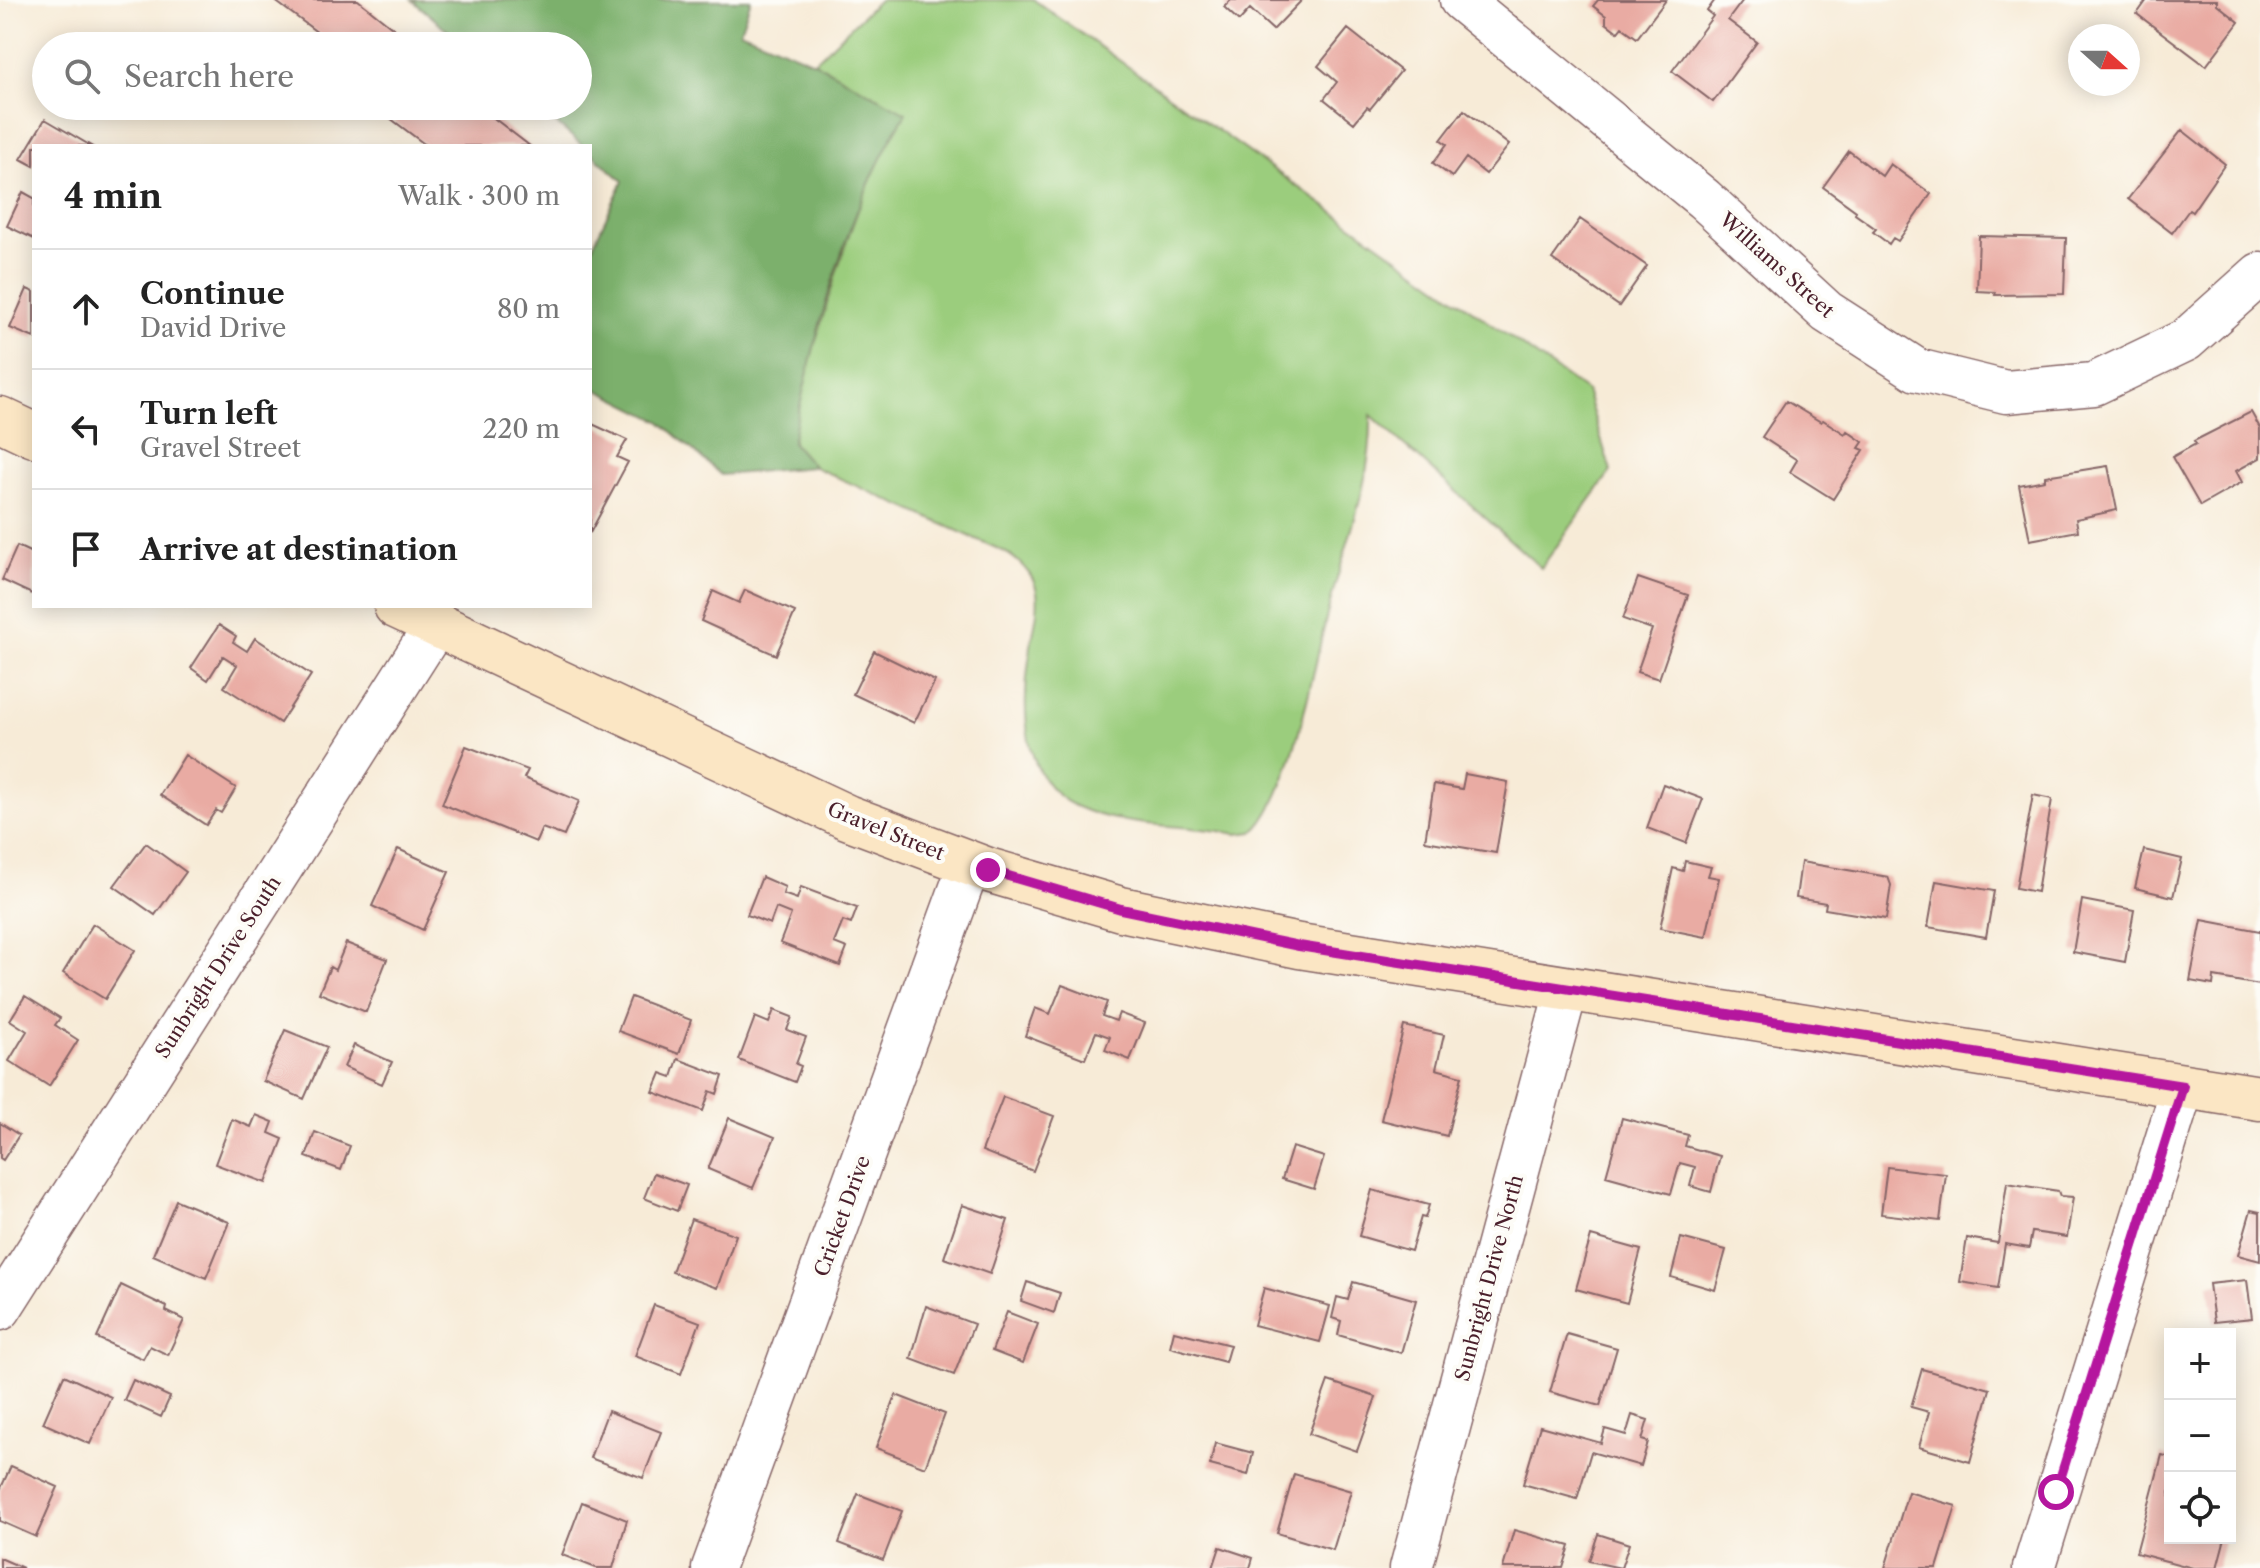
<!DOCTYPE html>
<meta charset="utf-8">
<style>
body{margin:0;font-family:"Libre Caslon Text",serif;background:#f2f2f2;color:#222}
.controls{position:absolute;right:24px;bottom:24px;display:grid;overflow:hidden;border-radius:0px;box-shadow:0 4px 20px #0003}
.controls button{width:72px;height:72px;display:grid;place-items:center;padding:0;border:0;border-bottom:2px solid #e0e0e0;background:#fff;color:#222;font:40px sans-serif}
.compass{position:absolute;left:2068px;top:24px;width:72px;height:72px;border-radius:50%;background:#fff;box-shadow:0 4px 20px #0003;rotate:111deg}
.stop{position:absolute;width:24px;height:24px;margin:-18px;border:6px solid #b5179e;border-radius:50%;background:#fff}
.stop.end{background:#b5179e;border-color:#fff;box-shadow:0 2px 8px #0008}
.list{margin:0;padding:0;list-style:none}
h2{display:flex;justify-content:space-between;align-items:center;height:104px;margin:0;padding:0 32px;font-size:34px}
h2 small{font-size:26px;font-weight:400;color:#767676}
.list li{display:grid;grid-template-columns:52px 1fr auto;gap:24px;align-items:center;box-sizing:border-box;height:120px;padding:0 32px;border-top:2px solid #e0e0e0}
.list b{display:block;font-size:30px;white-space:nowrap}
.list p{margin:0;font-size:26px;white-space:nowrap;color:#767676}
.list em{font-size:26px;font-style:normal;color:#767676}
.icon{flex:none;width:44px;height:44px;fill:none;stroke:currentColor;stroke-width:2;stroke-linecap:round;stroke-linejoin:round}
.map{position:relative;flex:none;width:2260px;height:1568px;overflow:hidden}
.search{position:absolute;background:#fff;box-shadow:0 4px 20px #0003;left:32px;top:32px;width:560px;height:88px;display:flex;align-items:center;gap:20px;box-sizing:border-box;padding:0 28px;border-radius:44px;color:#767676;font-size:30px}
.panel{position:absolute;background:#fff;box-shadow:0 4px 20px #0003;left:32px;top:144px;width:560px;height:464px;border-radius:0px}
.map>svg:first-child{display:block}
</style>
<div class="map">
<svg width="2260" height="1568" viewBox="0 0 2260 1568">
<rect width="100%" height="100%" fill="#fdfcf7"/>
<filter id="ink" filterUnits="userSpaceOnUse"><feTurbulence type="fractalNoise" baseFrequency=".0125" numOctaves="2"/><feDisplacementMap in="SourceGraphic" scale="16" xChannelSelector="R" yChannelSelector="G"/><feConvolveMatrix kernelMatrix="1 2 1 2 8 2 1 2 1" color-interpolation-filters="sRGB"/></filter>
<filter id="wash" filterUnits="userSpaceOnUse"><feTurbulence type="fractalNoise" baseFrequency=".006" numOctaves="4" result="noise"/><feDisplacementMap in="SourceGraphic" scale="32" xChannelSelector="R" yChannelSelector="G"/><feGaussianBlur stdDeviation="1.8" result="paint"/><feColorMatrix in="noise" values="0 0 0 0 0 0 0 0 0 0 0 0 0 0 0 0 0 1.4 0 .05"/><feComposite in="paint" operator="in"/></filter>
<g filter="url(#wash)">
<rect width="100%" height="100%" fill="#f7ebd7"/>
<path fill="#9bcd7d" stroke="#727654" stroke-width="2" d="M879,0H1034L1586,391L1611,471L1541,568L1371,415C1373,480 1345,545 1329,607C1315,659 1292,799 1253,832L1237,834C1182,823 1127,830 1075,806C1020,780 1022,705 1030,653C1032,634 1040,611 1037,592C1034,574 1018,559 1003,551L814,467L795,448L789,430C824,322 846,210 905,113L814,62Z"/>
<path fill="#7cb06c" stroke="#63684c" stroke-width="2" d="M412,0H751L740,31L814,62L906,113C845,212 816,330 792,442L814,467L721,475L660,421L590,386V252L623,181L590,152V146H583L536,106H578V46H466Z"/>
<g id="blocks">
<path fill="#e9aba3" d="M274,0H358L402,35L397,46H314L322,36Z
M1231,0H1302L1273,30L1250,9L1239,21L1224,7Z
M1598,0H1666L1637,38L1622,27L1618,32L1606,23V16L1593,6Z
M1715,0H1743L1728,20L1757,42L1713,102L1672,71L1713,16L1707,11Z
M2147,0H2217V4L2239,22L2206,66L2137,14Z
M1348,29L1401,71L1370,109L1367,107L1354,123L1324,99L1337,82L1318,66Z
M374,106H478L530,146H427Z
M1464,110L1509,145L1486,174L1466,158L1452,177L1433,163L1447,144L1441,140Z
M45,119L91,146H34V166L21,159Z
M2182,130L2225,164L2192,212L2189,210L2172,233L2128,199Z
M1849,151L1882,176L1890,164L1931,194L1898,241L1893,238L1889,244L1873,232L1876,229L1855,214L1856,211L1823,187Z
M23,192L34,198V239L7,226Z
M1580,219L1647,266L1619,306L1552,259Z
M1979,236L2066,238L2064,294L1995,295L1996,292L1977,291Z
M27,289L34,292V338L10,328Z
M1786,401L1821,422L1823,420L1845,434L1847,431L1863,442L1859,448L1864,450L1833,499L1790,472L1797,460L1762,437Z
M2251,412L2260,428V458L2236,471L2242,482L2200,506L2172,457L2196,444L2194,441Z
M590,423L627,440L617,457L628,462L590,533Z
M2108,466L2117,510L2076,519L2078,531L2030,540L2019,485L2045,480V476Z
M17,546L34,554V595L2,580Z
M1638,578L1688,595L1659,679L1637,672L1652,629L1623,619Z
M745,590L795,612L776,655L701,621L713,591L739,603Z
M219,625L236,636L233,642L247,651L255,638L311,675L280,723L224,687L237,665L223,656L208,680L191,668Z
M874,651L935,681L914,723L853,694Z
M466,746L528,770L524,778L579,801L564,836L542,828L536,842L442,804Z
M185,755L236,788L221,813L216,810L206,825L160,795Z
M1465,774L1508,782L1496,853L1425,841L1434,784L1462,789Z
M1663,784L1703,799L1686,843L1647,828Z
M2033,795L2052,799L2037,892L2016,888Z
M146,843L186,872L155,915L114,886Z
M398,849L449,872L423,930L372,906Z
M2144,850L2182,859L2173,897L2135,888Z
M1685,861L1711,867L1708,876L1719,878L1706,937L1660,928L1673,868L1683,871Z
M1801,862L1888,877L1891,885L1886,919L1825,909L1826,903L1796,898Z
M762,877L785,887L783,894L797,899L801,887L857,908L851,924L843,921L834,943L847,948L840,966L780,943L791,914L776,908L770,924L747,915Z
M1936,881L1994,891L1986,937L1928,927Z
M2082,900L2134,910L2125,962L2073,952Z
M2202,920L2260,931V985L2214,977L2213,985L2190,981Z
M93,924L135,950L105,999L63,973Z
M346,943L387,959L366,1012L319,993L330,967L335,970Z
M1062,985L1107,1002L1102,1016L1116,1021L1119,1013L1145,1023L1130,1060L1105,1050L1110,1037L1096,1032L1085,1059L1025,1036L1035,1008L1050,1014Z
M25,996L60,1018L55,1025L78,1040L49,1086L9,1061L27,1031L10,1020Z
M631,997L691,1020L679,1054L618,1031Z
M774,1010L792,1017L787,1030L806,1037L796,1064L801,1066L795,1082L739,1060L755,1017L769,1023Z
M1404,1026L1444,1035L1436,1069L1462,1076L1447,1136L1381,1120Z
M285,1030L327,1047L304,1099L263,1081Z
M354,1045L392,1062L382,1084L344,1067Z
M678,1059L723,1076L717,1094L710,1091L703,1111L653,1092L661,1073L672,1077Z
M1003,1097L1054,1116L1033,1171L982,1151Z
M256,1115L273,1122L269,1133L283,1139L266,1183L215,1164L232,1119L251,1127Z
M729,1118L775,1137L753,1188L708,1169Z
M1622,1118L1688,1135L1685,1146L1720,1156L1711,1192L1690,1186L1695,1167L1680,1163L1671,1194L1606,1176Z
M0,1123L19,1135L3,1160L0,1158Z
M315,1132L350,1146L341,1170L306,1157Z
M1292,1147L1324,1157L1314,1189L1282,1179Z
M1887,1167L1946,1174L1940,1221L1881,1214Z
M654,1173L687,1185L677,1211L644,1198Z
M2007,1183L2058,1191L2060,1196L2073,1197L2067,1237L2032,1232L2029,1248L2005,1244L1998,1288L1960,1282L1967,1238L1998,1243Z
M1372,1190L1429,1205L1425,1218L1421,1217L1411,1251L1359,1236Z
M176,1200L229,1222L206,1278L153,1255Z
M962,1205L1008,1220L990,1274L944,1258Z
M2251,1210L2260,1212V1261L2238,1255Z
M691,1219L736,1235L717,1288L672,1272Z
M1591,1236L1641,1250L1627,1303L1576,1289Z
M1681,1238L1726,1250L1715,1290L1671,1277Z
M2247,1280L2252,1318L2214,1322L2209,1284Z
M1027,1282L1060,1293L1054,1313L1021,1301Z
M1353,1282L1416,1300L1401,1353L1338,1335L1341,1321L1332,1318L1337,1297L1348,1300Z
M121,1285L167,1307L166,1311L184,1320L168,1355L150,1346L143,1359L97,1338Z
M1264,1288L1330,1306L1320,1342L1254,1325Z
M654,1305L700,1322L681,1374L635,1356Z
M926,1306L974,1324L954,1375L911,1359Z
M1007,1312L1038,1324L1023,1363L992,1351Z
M1174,1331L1230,1345L1225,1362L1170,1347Z
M1567,1334L1617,1348L1600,1406L1550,1392Z
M1922,1369L1990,1389L1970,1462L1919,1447L1929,1412L1911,1407Z
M64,1375L111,1397L90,1444L43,1423Z
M133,1380L170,1397L161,1417L124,1400Z
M1328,1381L1376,1397L1357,1451L1309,1434Z
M896,1395L945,1414L925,1467L876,1448Z
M608,1411L661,1432L643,1478L590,1458Z
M1632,1415L1648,1420L1642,1440L1648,1442L1641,1466L1591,1452L1577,1499L1523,1484L1540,1426L1601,1443L1605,1429L1626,1435Z
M1215,1443L1253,1453L1248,1475L1210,1465Z
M2162,1455L2170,1457V1538H2225L2217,1568H2193L2136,1553Z
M11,1466L58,1487L36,1537L0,1521V1490Z
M1294,1474L1351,1491L1333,1550L1277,1533Z
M1908,1492L1956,1506L1937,1568H1885Z
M858,1494L902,1511L883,1560L839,1543Z
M582,1502L627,1520L613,1568H596L562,1555Z
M1514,1530L1570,1546L1563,1568H1503Z
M1598,1534L1629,1544L1621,1568L1589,1561Z
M1220,1547L1253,1558L1250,1568H1213Z
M0,1558L23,1568H0Z"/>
</g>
</g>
<g filter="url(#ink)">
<use href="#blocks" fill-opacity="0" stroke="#876667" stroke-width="2"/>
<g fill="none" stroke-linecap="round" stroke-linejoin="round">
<g stroke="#876667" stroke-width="45">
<path id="street" d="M1461,0L1704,199L1827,312L1917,370L2006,392L2094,384L2186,340L2260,274
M0,1309L436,625
M713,1568L970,863
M1411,1568L1567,988
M2034,1568L2183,1086"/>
</g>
<g stroke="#876667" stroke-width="47">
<path id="secondary" d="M0,419L34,435
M396,606L847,817L988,870L1121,909L1299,946L2260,1098"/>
</g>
<use href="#street" stroke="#fff" stroke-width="42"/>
<use href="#secondary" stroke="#fbe6c4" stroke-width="44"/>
</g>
</g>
<g fill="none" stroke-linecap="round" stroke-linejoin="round" filter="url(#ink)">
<path stroke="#b5179e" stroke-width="10" d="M988,870L1121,909L1299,946L2183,1086L2056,1492"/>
</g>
<g text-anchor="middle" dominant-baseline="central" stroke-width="8" stroke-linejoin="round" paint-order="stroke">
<g font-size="20" fill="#4a1f2b" stroke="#fdfcf7">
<text transform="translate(1777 265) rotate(42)">Williams Street</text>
<text transform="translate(886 831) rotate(22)">Gravel Street</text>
<text transform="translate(218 967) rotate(-57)">Sunbright Drive South</text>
<text transform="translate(842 1216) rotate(-70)">Cricket Drive</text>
<text transform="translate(1489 1278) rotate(-75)">Sunbright Drive North</text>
</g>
</g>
</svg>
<div class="controls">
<button>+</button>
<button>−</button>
<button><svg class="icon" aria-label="locate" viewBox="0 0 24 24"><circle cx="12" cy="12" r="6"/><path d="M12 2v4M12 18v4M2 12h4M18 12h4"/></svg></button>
</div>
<svg class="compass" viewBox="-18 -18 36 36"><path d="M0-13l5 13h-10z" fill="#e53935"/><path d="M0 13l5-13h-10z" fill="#767676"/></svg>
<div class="stop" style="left:2056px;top:1492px"></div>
<div class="stop end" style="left:988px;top:870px"></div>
<div class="search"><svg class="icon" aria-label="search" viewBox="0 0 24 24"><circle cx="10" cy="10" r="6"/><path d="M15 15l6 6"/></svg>Search here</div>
<section class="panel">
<h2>4 min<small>Walk · 300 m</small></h2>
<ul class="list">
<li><svg class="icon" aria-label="ahead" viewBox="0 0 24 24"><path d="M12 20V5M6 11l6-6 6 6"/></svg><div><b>Continue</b><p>David Drive</p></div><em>80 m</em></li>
<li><svg class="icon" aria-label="left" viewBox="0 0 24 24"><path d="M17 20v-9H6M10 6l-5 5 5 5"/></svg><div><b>Turn left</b><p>Gravel Street</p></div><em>220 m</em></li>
<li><svg class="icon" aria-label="arrive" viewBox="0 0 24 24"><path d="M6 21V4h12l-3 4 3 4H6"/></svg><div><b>Arrive at destination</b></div></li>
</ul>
</section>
</div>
